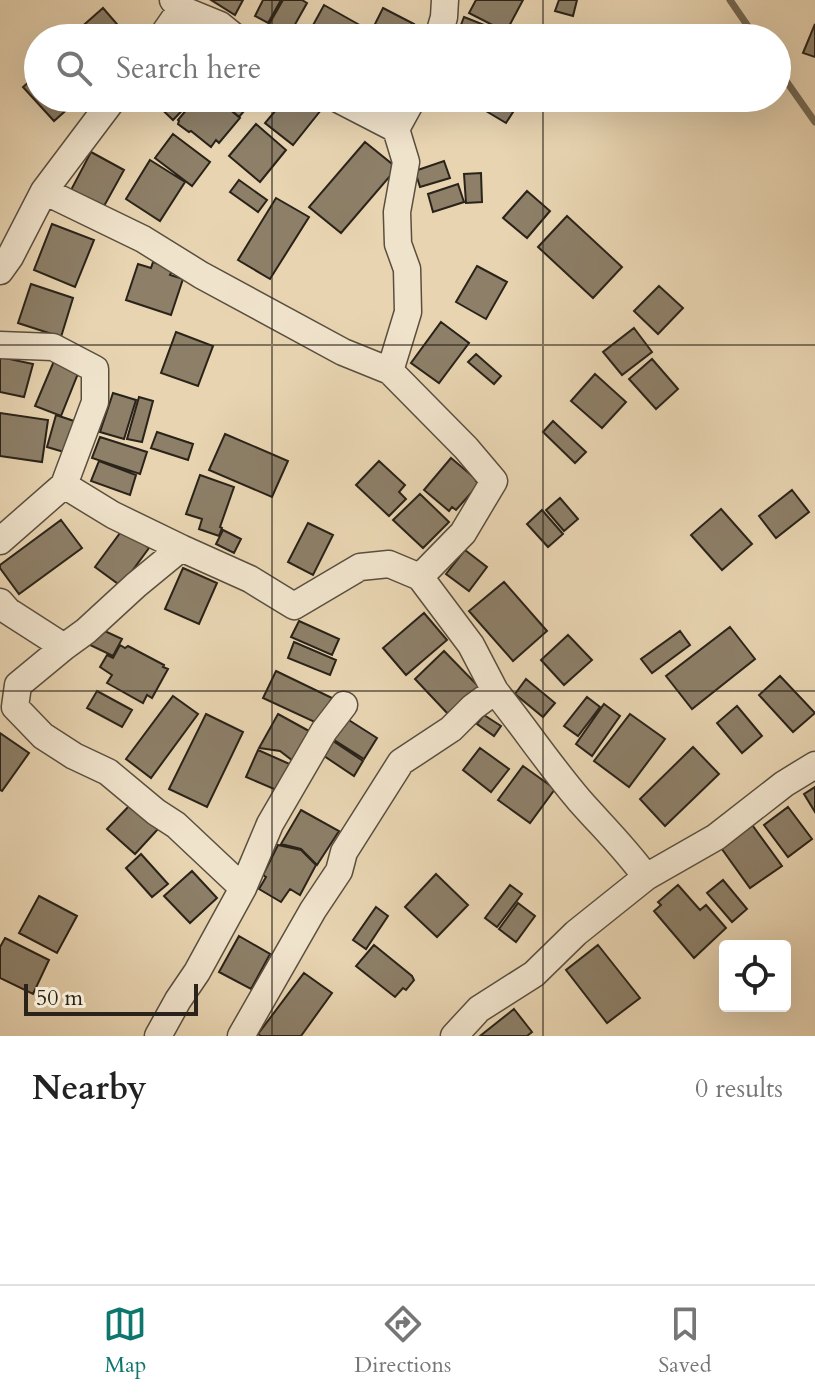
<!DOCTYPE html>
<style>
body{margin:0;font-family:Cardo,serif;background:#f2f2f2;color:#222}
.controls{position:absolute;right:24px;bottom:24px;display:grid;overflow:hidden;border-radius:8px;box-shadow:0 8px 32px #0002}
.controls button{width:72px;height:72px;display:grid;place-items:center;padding:0;border:0;border-bottom:2px solid #e0e0e0;background:#fff;color:#222;font:40px sans-serif}
.scale{position:absolute;left:24px;bottom:20px;width:174px;box-sizing:border-box;padding-left:8px;border:4px solid #2a2319;border-top:0;font-size:22px;line-height:28px;white-space:nowrap;color:#2a2319;-webkit-text-stroke:6px #f0e3cc;paint-order:stroke}
.list{margin:0;padding:0;list-style:none}
h2{display:flex;justify-content:space-between;align-items:center;height:104px;margin:0;padding:0 32px;font-size:34px}
h2 small{font-size:26px;font-weight:400;color:#767676}
.icon{flex:none;width:44px;height:44px;fill:none;stroke:currentColor;stroke-width:2;stroke-linecap:round;stroke-linejoin:round}
.map{position:relative;flex:none;width:815px;height:1036px;overflow:hidden}
.search{position:absolute;background:#fff;box-shadow:0 8px 32px #0002;left:24px;right:24px;top:24px;height:88px;display:flex;align-items:center;gap:20px;box-sizing:border-box;padding:0 28px;border-radius:44px;color:#767676;font-size:30px}
.sheet{height:248px;background:#fff}
nav{display:flex;justify-content:space-around;align-items:center;box-sizing:border-box;height:112px;border-top:2px solid #e0e0e0;background:#fff;font-size:22px;color:#767676}
nav a{display:grid;justify-items:center;gap:4px}
nav .on{color:#0f766e}
.map>svg:first-child{display:block}
</style>
<div class="map">
<svg width="815" height="1036" viewBox="0 0 815 1036">
<rect width="100%" height="100%" fill="#e8d4b1"/>
<filter id="stains"><feTurbulence type="fractalNoise" baseFrequency=".0025" numOctaves="4"/><feColorMatrix values="0 0 0 0 .2 0 0 0 0 .09 0 0 0 0 .02 0 0 0 .5 -.17"/></filter>
<radialGradient id="worn" r=".72"><stop offset=".6" stop-color="#630" stop-opacity="0"/><stop offset="1" stop-color="#630" stop-opacity=".3"/></radialGradient>
<g fill="none" stroke-linecap="round" stroke-linejoin="round">
<path stroke="#756955" stroke-width="7" d="M730,0L756,38
M777,68L815,122"/>
</g>
<path fill="#8d7f68" stroke="#2a2319" stroke-width="2" d="M211,0H243L235,15Z
M263,0H281L268,23L255,16Z
M283,0H302L307,3L288,37L268,26Z
M476,0H523L506,32L469,13Z
M559,0H577L573,16L555,11Z
M324,5L365,28L359,38H306Z
M103,8L129,38H69Z
M383,8L414,24L407,38H368Z
M464,17L497,30L494,38H456Z
M815,24V57L803,53Z
M38,74V98H80L54,121L23,87Z
M150,98H194L173,120Z
M196,98H216L240,118L219,143L216,140L211,147L191,131L189,132L178,124L179,121L178,120Z
M218,98H255L239,117Z
M286,98H306L321,110L293,145L265,123Z
M495,98H522L506,123L486,111Z
M541,98H572L567,109Z
M256,124L286,150L260,182L229,156Z
M173,134L210,162L192,186L155,158Z
M365,142L397,168L341,233L309,207Z
M91,152L124,170L103,208L71,190Z
M150,160L185,182L160,221L126,199Z
M444,161L450,178L420,187L415,171Z
M481,173L482,202L466,203L464,174Z
M239,180L267,200L258,212L230,192Z
M458,184L464,202L433,212L428,194Z
M527,191L550,211L527,238L503,218Z
M276,198L309,217L270,279L238,260Z
M567,216L622,267L593,298L538,247Z
M52,224L94,240L75,287L34,270Z
M153,262L173,269L170,275L183,279L171,315L126,300L138,264L151,268Z
M477,266L507,282L486,319L456,302Z
M31,284L73,298L61,337L18,323Z
M659,286L683,308L658,334L634,311Z
M441,322L469,343L439,383L411,363Z
M634,328L652,352L622,375L603,352Z
M176,332L213,346L198,386L161,373Z
M476,354L501,376L494,384L468,362Z
M0,357L33,364L24,397L0,392Z
M652,359L678,389L656,409L629,379Z
M54,361L79,371L61,416L35,406Z
M595,374L626,402L602,428L571,401Z
M113,393L136,400L124,439L100,432Z
M139,397L153,401L142,442L127,439Z
M0,413L48,420L42,462L0,456Z
M56,415L74,421L64,452L47,447Z
M553,421L586,452L575,463L543,432Z
M157,432L193,444L188,460L151,448Z
M225,434L288,461L272,497L209,470Z
M100,437L147,452L140,474L92,458Z
M451,458L477,480L476,481L479,484L456,510L452,507L449,511L424,490Z
M99,461L136,475L130,495L91,481Z
M379,461L405,485L399,492L406,499L389,516L356,485Z
M200,475L234,487L220,527L222,528L219,536L199,529L202,519L186,514Z
M792,490L809,512L776,538L759,516Z
M420,494L449,522L423,548L393,520Z
M560,498L578,519L564,531L546,510Z
M721,509L752,544L722,570L691,535Z
M542,510L563,534L548,547L527,524Z
M61,520L82,548L19,594L0,568V565Z
M308,523L333,535L313,575L288,562Z
M123,529L149,548L121,586L95,567Z
M223,530L241,539L234,553L216,544Z
M465,550L487,567L469,591L446,574Z
M183,568L217,583L199,624L165,609Z
M504,582L547,631L513,661L469,611Z
M424,613L447,640L406,675L383,648Z
M299,621L339,639L332,655L291,637Z
M96,627L122,639L113,656L88,644Z
M730,627L755,659L692,709L666,676Z
M680,631L690,645L652,673L641,659Z
M568,635L592,660L564,685L541,660Z
M294,642L336,660L330,675L288,658Z
M120,645L125,648L128,646L164,665L163,667L168,669L152,698L147,695L143,703L107,683L112,675L100,667L107,655L113,658Z
M444,651L479,687L449,715L415,679Z
M276,671L332,698L319,724L263,698Z
M780,676L815,713L793,732L759,695Z
M526,679L555,703L543,717L515,694Z
M97,691L132,710L122,727L87,708Z
M173,696L198,714L151,778L126,759Z
M587,697L600,707L578,736L564,726Z
M604,704L620,716L592,756L576,744Z
M737,706L762,736L742,753L717,723Z
M206,714L243,732L207,807L169,789Z
M278,714L309,731L293,761L280,751L259,748Z
M630,714L665,739L629,787L594,761Z
M484,715L501,726L494,736L477,724Z
M344,717L377,738L364,759L331,738Z
M0,733L29,753L2,791L0,790Z
M330,739L363,761L354,776L321,754Z
M693,747L719,774L665,826L640,799Z
M480,748L509,769L491,792L463,770Z
M258,750L294,766L281,792L246,777Z
M523,766L555,789L530,823L498,800Z
M815,787V812L804,794Z
M131,804L158,829L135,854L107,829Z
M788,807L812,839L788,857L764,825Z
M301,810L339,831L317,865L301,849L281,844Z
M750,822L782,866L750,888L719,845Z
M278,845L301,850L316,865L300,895L290,889L281,902L259,889L266,877L263,875Z
M141,854L168,884L152,897L126,868Z
M192,871L217,898L190,923L164,896Z
M436,874L468,905L437,937L405,907Z
M723,880L747,909L732,922L707,893Z
M510,885L522,894L497,927L485,918Z
M678,885L700,910L706,905L726,928L694,958L654,911L661,905L658,902Z
M39,896L77,916L57,953L19,933Z
M518,903L535,916L516,942L499,929Z
M376,907L388,916L366,949L353,940Z
M239,936L270,954L251,989L219,972Z
M5,938L49,960L33,994L0,978V947Z
M374,945L412,976L414,980L406,990L403,988L395,997L356,966Z
M598,945L640,998L607,1023L566,970Z
M304,973L332,993L301,1036H261L258,1034Z
M514,1009L532,1032L527,1036H480Z"/>
<g fill="none" stroke-linecap="round" stroke-linejoin="round">
<g stroke="#5a4f3f" stroke-width="29">
<path id="street" d="M173,0L181,9L220,25L236,38
M161,38L181,9
M438,38L444,17L445,0
M396,129L413,98
M44,191L143,239L201,275L343,352L390,371L408,312L407,269L398,244L397,212L406,162L396,129L336,98
M0,271L10,257L44,191L114,98
M0,345L53,347L95,369V402L64,485L113,515L181,548
M390,371L466,448L494,481L463,533L420,577
M0,541L64,485
M0,602L8,611L64,647L18,685L15,707L43,736L74,756L108,772L156,812L176,825L243,888
M64,647L86,631L136,585L181,548L250,579L294,606L360,567L389,564L420,577L471,645L495,691L473,707L451,729L401,762L344,852L339,871L313,910L241,1036
M495,691C524,727 550,766 580,801C603,827 625,848 646,877
M158,1036L178,1000L197,972L243,888L270,824L324,731L344,705
M454,1036L479,1009L534,974L576,933L646,877L716,837L784,784L815,765"/>
</g>
<use href="#street" stroke="#f0e3cc" stroke-width="26"/>
</g>
<path fill="none" stroke="#2a2319" stroke-width="2" stroke-opacity="0.55" d="M272,0V38M543,0V38M272,98V1036M543,98V1036M0,345H815M0,691H815"/>
<rect width="100%" height="100%" filter="url(#stains)"/>
<rect width="100%" height="100%" fill="url(#worn)"/>
</svg>
<div class="controls">
<button><svg class="icon" aria-label="locate" viewBox="0 0 24 24"><circle cx="12" cy="12" r="6"/><path d="M12 2v4M12 18v4M2 12h4M18 12h4"/></svg></button>
</div>
<div class="scale">50 m</div>
<div class="search"><svg class="icon" aria-label="search" viewBox="0 0 24 24"><circle cx="10" cy="10" r="6"/><path d="M15 15l6 6"/></svg>Search here</div>
</div>
<section class="sheet">
<h2>Nearby<small>0 results</small></h2>
<ul class="list">
</ul>
</section>
<nav>
<a class="on"><svg class="icon" aria-label="map" viewBox="0 0 24 24"><path d="M3 6l6-2 6 2 6-2v14l-6 2-6-2-6 2zM9 4v14M15 6v14"/></svg>Map</a>
<a><svg class="icon" aria-label="directions" viewBox="0 0 24 24"><path d="M12 3l9 9-9 9-9-9zM9 14v-3h6M13 9l2 2-2 2"/></svg>Directions</a>
<a><svg class="icon" aria-label="saved" viewBox="0 0 24 24"><path d="M7 4h10v16l-5-4-5 4z"/></svg>Saved</a>
</nav>
